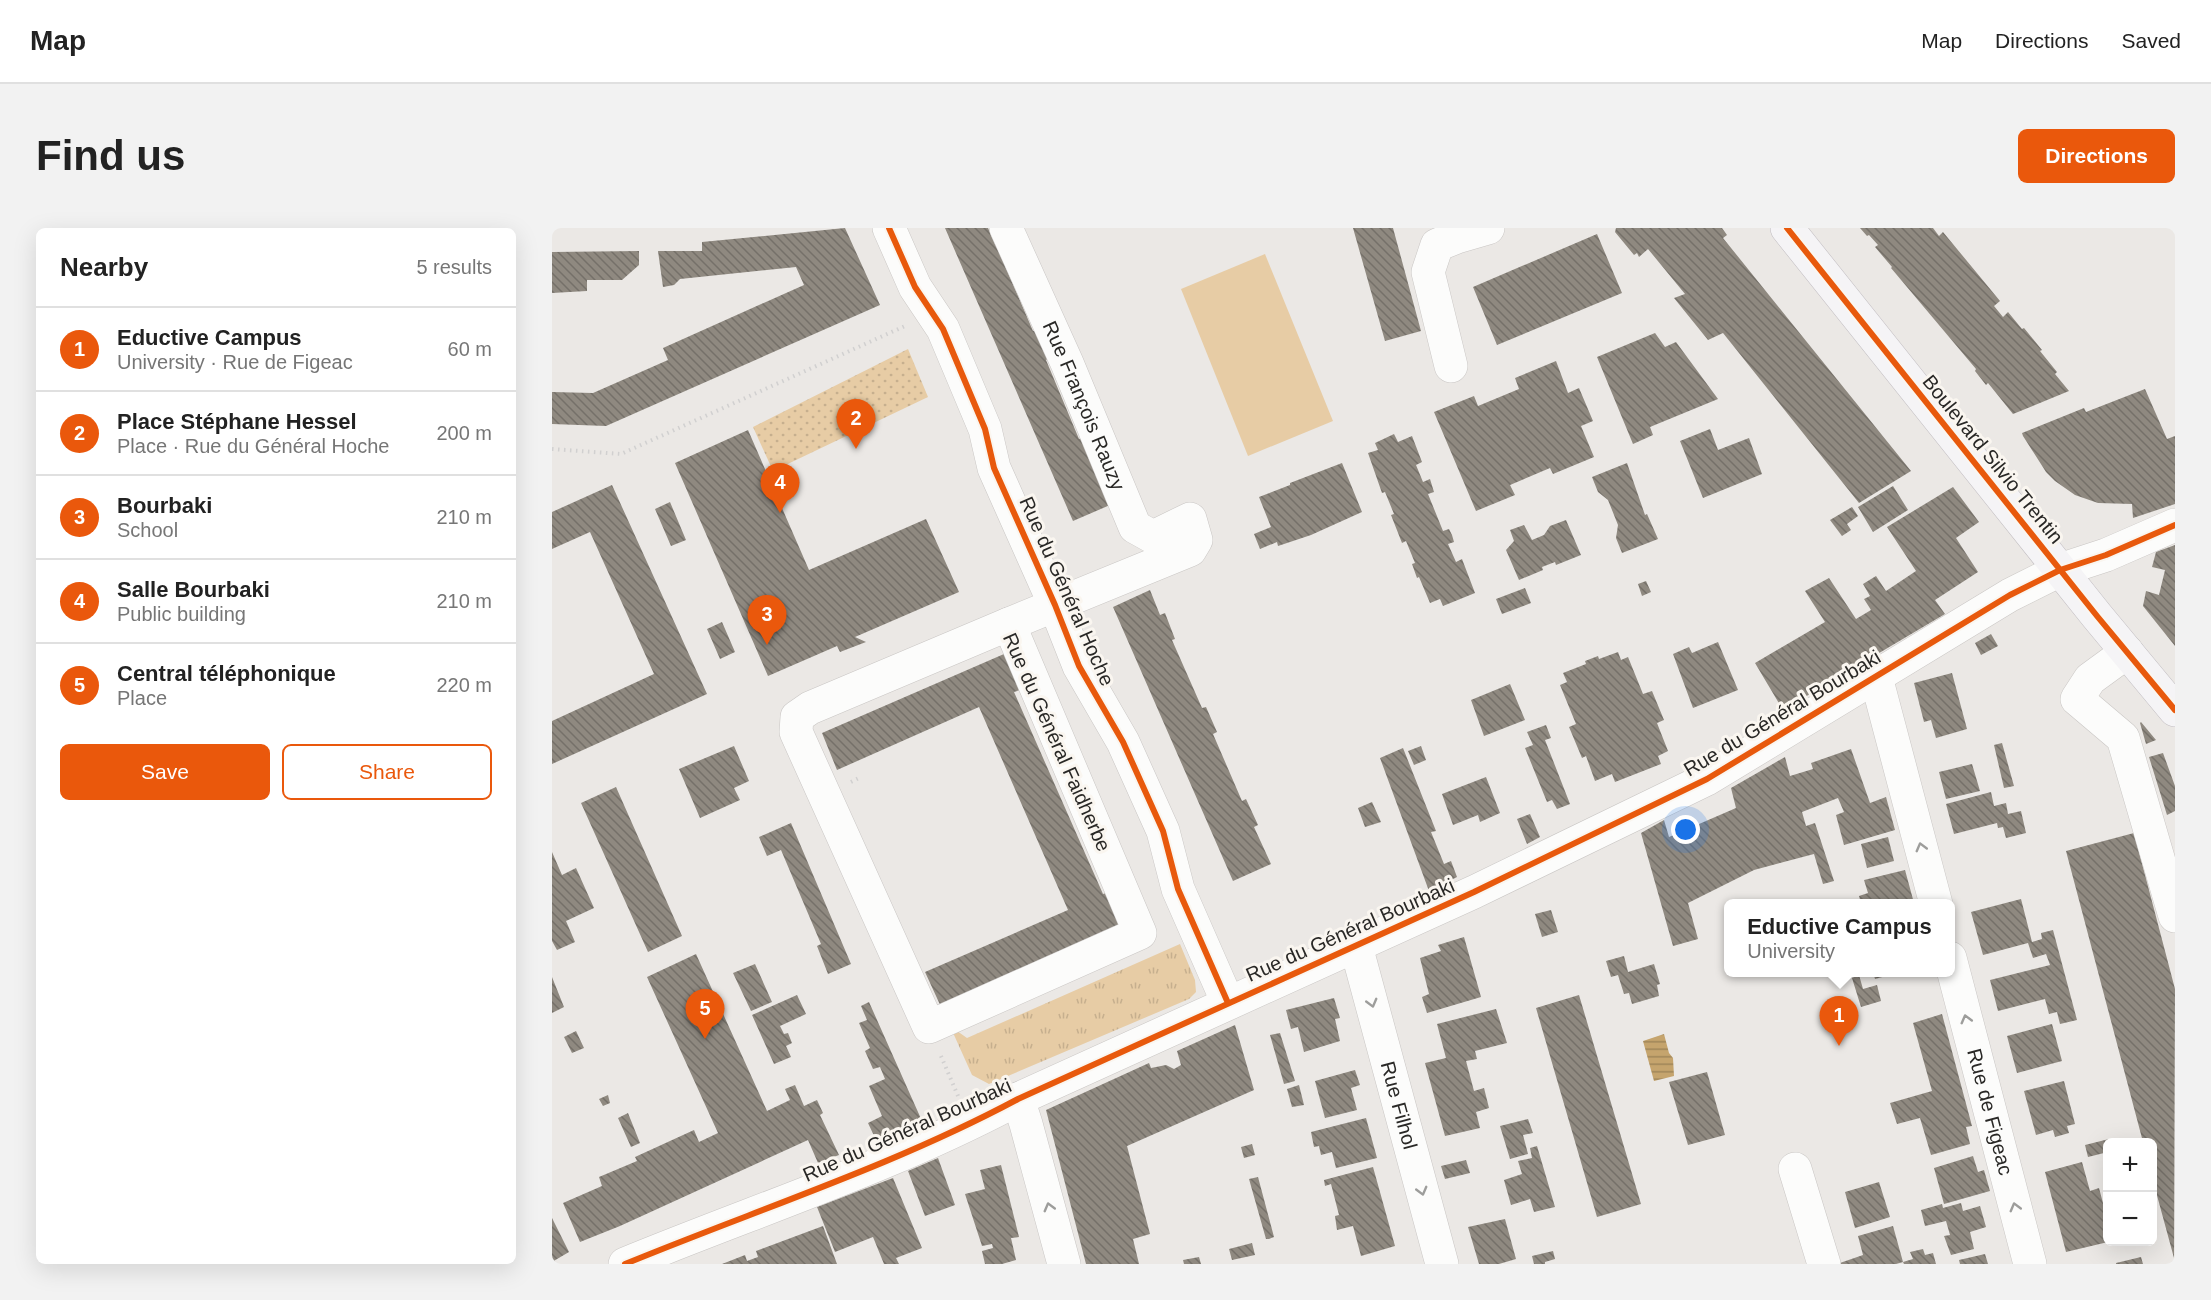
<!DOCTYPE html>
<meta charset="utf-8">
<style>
body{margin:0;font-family:Arial,sans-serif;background:#f2f2f2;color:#222}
.controls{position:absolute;right:18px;bottom:18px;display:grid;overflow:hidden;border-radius:9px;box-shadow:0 6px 24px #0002}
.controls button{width:54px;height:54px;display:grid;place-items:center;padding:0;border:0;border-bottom:2px solid #e0e0e0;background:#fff;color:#222;font:30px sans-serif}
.you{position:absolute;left:1134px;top:602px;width:21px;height:21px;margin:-15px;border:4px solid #fff;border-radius:50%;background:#1a73e8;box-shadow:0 0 0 9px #1a73e833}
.badge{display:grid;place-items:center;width:39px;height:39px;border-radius:50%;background:#ea580c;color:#fff;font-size:20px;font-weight:700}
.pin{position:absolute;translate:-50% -50px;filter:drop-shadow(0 2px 3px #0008)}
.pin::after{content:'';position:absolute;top:32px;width:21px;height:18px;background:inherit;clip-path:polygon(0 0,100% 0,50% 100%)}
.popup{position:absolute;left:1172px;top:671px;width:231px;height:78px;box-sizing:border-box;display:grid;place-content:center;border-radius:9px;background:#fff;filter:drop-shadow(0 2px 4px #0005);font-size:20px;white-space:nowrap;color:#767676}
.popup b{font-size:22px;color:#222}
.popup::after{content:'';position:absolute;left:50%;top:100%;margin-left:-12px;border:12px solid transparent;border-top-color:#fff}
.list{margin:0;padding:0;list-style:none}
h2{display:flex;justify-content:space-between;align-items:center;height:78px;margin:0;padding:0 24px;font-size:26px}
h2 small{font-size:20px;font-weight:400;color:#767676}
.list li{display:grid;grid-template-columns:39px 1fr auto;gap:18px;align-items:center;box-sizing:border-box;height:84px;padding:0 24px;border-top:2px solid #e0e0e0}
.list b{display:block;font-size:22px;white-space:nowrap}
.list p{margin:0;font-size:20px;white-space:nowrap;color:#767676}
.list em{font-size:20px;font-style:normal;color:#767676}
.actions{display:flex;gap:12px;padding:18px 24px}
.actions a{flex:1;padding:14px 0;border:2px solid #ea580c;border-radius:9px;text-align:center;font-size:21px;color:#ea580c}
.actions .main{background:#ea580c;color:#fff}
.map{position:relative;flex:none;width:1623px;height:1036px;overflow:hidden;border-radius:9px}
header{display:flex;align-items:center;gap:36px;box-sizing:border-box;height:84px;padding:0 30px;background:#fff;border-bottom:2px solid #e0e0e0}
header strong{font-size:28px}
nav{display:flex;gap:33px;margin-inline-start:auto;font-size:21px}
.intro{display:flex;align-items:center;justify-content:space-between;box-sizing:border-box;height:144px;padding:0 36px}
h1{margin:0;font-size:42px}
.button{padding:15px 27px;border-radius:9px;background:#ea580c;color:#fff;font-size:21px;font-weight:700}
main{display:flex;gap:36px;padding:0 36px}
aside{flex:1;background:#fff;border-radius:9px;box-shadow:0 6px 24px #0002}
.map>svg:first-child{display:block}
</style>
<header>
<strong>Map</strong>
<nav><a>Map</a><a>Directions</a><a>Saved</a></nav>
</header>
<div class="intro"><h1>Find us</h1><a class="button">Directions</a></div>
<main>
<aside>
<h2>Nearby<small>5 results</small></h2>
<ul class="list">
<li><span class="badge">1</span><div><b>Eductive Campus</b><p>University · Rue de Figeac</p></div><em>60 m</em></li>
<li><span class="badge">2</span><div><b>Place Stéphane Hessel</b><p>Place · Rue du Général Hoche</p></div><em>200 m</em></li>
<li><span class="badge">3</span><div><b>Bourbaki</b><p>School</p></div><em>210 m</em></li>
<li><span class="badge">4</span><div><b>Salle Bourbaki</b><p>Public building</p></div><em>210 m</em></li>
<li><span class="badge">5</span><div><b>Central téléphonique</b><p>Place</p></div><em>220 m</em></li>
</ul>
<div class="actions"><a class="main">Save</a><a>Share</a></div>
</aside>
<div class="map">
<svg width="1623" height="1036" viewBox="0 0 1623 1036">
<defs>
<pattern id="grass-tufts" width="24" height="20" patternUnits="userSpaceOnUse" patternTransform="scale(1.5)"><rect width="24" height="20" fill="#e7cca5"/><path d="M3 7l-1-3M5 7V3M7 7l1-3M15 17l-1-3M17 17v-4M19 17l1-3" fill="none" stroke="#c6af8e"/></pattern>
<pattern id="park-dots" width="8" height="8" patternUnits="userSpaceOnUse" patternTransform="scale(1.5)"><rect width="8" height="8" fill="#e7cca5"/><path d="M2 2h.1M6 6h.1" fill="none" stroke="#c6af8e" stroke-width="1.8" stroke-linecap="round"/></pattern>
<pattern id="water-rules" width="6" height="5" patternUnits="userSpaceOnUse" patternTransform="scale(1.5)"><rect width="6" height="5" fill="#c5a46d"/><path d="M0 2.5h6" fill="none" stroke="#a08659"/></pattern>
<pattern id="building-back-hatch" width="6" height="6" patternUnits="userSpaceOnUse" patternTransform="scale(1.5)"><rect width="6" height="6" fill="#8f8980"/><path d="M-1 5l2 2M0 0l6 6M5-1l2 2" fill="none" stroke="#757069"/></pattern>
</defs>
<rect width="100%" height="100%" fill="#ebe8e5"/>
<path fill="url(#grass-tufts)" d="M628,716L643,752L644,764L637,771L437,856L420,847L398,798L415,810Z"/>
<path fill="url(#park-dots)" d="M356,121L376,169L221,243L201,199Z"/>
<path fill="#e7cca5" d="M713,26L781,193L696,228L629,61Z"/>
<path fill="url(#water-rules)" d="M1112,806L1117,825L1121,830L1122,848L1102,853L1091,813Z"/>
<path fill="url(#building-back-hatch)" d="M293,0L328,77L54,198L0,196V164L41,165L116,132L111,120L252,57L244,39L128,51L122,57L111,59L106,23H150V14Z
M393,0H436L443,16L446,14L454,40L481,103L485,102L497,130L494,132L527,211L532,209L558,277L521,293Z
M801,0H841L869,103L833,113Z
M1064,0H1170L1175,7L1171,10L1359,243L1307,275L1171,105L1156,112L1122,70L1133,66L1096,21L1087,29L1085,25L1082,27L1063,4Z
M1308,0H1381L1387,8L1391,4L1448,73L1442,78L1451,89L1456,84L1470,101L1472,100L1490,122L1488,123L1505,144L1503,146L1517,163L1461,186L1436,155L1434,157L1423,143L1424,141L1339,40L1340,39L1323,19L1326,17L1317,7L1315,8Z
M1045,6L1070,65L945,117L921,59Z
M87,23V37L70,52H35V63L0,65V24Z
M1103,105L1113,119L1124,114L1166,171L1098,199L1101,207L1081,216L1045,129Z
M1004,133L1016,165L1027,160L1041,193L1029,198L1042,229L1001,246L998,240L958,257L963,267L924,283L882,184L922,168L926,178L967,161L963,150Z
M1593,161L1615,211L1623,208V276L1581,290L1580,276L1546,275L1523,267L1503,253L1494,244L1471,208L1470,205L1532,180L1534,184Z
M1158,201L1166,222L1197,210L1210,246L1151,270L1128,213Z
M196,202L257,342L374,291L407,364L303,409L314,414L288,424L285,418L216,448L123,235Z
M842,206L846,214L860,208L870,234L864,237L871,254L878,251L882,264L876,266L891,303L897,301L900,307L902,314L896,316L904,334L910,331L923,365L891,378L888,371L878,375L867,349L865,350L860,336L863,335L854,313L850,315L839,287L842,286L833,264L830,265L816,225L826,222L823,215Z
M790,235L810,284L759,307L726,318L725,314L708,321L702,306L719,299L707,269L738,257V255Z
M1075,235L1093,287L1095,286L1106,311L1070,325L1064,310L1066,297L1056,272L1046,264L1040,249Z
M60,257L155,466L0,536V493L102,446L38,304L0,321V284Z
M1341,258L1356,282L1321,304L1306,279Z
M1401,259L1427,294L1404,310L1426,344L1383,372L1393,386L1231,482L1203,435L1273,394L1253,363L1277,350L1304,391L1319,382L1312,371L1318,368L1311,356L1324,348L1334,363L1364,343L1335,299Z
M118,274L134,312L119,318L103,281Z
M1300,279L1306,288L1295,296L1299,302L1290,308L1278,292Z
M1014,292L1029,327L1004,337L1003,334L990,339L991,342L967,352L954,322L962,313L958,302L972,297L980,312L992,307L998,298Z
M1623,317V418L1591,378L1594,363L1607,367L1613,342L1600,339L1604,324Z
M1094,353L1099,364L1090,368L1086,356Z
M973,360L979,375L950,386L944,371Z
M598,362L608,387L613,385L623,411L620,412L650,480L654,479L665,504L661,506L690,573L694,571L706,597L702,599L719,636L681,653L561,379Z
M170,394L183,424L168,431L155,401Z
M1439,406L1446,418L1429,427L1423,415Z
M1166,414L1186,462L1141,480L1121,426L1137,419L1140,425Z
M1066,424L1069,432L1076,429L1091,466L1100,463L1112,492L1105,495L1116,523L1106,528L1109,536L1063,554L1060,546L1043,553L1034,528L1030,530L1017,499L1024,496L1008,457L1015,454L1011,445L1034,436L1033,433L1046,428L1047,431Z
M452,426L468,462L462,464L551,666L557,664L572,700L390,781L373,744L516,682L427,479L285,542L270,505Z
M1400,445L1415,501L1384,510L1379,492L1372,494L1362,455Z
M958,456L973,492L932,508L919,472Z
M1589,494L1604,512L1594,516L1588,495Z
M994,497L999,510L993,512L1018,576L1005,581L1000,572L995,574L973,520L981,517L975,504Z
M1450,515L1462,558L1452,560L1442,517Z
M182,518L197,553L182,560L188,572L148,590L127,541Z
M869,518L874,532L862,537L856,523Z
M851,520L884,603L879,604L892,636L899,633L905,649L877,663L828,530Z
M1299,521L1318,575L1334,569L1343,602L1292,617L1284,587L1292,584L1286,570L1250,584L1254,598L1263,595L1282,653L1271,656L1262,626L1202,642L1136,675L1146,711L1121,718L1089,605L1112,592L1117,609L1184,580L1179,560L1233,529L1238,548L1261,541L1259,535Z
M1611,525L1623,558V583L1615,587L1597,529Z
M1420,536L1428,563L1394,571L1387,544Z
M934,549L948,585L928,594L926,587L901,597L890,566Z
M64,559L130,708L96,724L29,575Z
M1439,564L1442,578L1454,575L1456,586L1469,583L1474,605L1454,610L1451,599L1446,600L1445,595L1402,606L1394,576Z
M820,574L829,594L813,599L806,580Z
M978,586L988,609L975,616L965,591Z
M239,595L299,736L276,746L265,718L269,716L229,622L215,628L207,609Z
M1582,605L1623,761L1622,1030L1600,949V914H1591L1514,623Z
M1336,609L1342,633L1315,640L1309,616Z
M0,624L10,647L24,640L42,680L14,693L23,714L5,722L0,713Z
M1353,642L1362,675H1309L1307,668L1316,665L1312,652Z
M1469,671L1480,714L1490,711L1489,705L1501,702L1525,792L1508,796L1505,784L1497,786L1493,771L1446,783L1438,752L1498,737L1494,726L1481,730L1476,715L1431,727L1419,684Z
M999,682L1006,704L990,709L983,686Z
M912,709L929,769L875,785L870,769L877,766L868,730L889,723L886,717Z
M144,726L215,883L238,872L233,861L243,857L252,878L265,872L271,885L268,887L287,927L266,935L256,912L68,998L28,1014L11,975L50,958L47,949L85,933L83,929L142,902L147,914L166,905L95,749Z
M1072,728L1076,744L1102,736L1108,756L1105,757L1107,768L1080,776L1077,765L1072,766L1066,747L1059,749L1054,733Z
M203,736L220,774L199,783L181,745Z
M1321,744H1345V745L1323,751Z
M1307,747L1311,761L1325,757L1329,773L1309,779L1300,750Z
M0,749L12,779L0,785Z
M245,767L254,786L228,798L232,806L236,805L240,815L234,818L239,829L222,836L200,787Z
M1027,767L1089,976L1045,989L984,780Z
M782,770L788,790L783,791L788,813L752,824L746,799L739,801L734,782Z
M317,774L370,893L324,912L316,895L330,888L317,858L333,851L328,839L321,841L313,823L318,820L307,795L315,792L309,778Z
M944,781L955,815L923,823L925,831L914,833L922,863L932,860L937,880L924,884L928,900L893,908L873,835L894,830L885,796Z
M1390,786L1420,898L1414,899L1418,916L1379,927L1368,890L1345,896L1338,875L1380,863L1361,795Z
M1500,796L1510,833L1465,845L1455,808Z
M683,797L702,862L575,918L598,1006L581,1011L587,1036H534L494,882L597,835L599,840L614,837L622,841L629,837L625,823Z
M24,803L32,820L20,825L12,809Z
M728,805L743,853L732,856L718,807Z
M803,842L808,857L799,860L805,882L773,890L763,853Z
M1155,844L1173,907L1136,917L1117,854Z
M1512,853L1523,896L1515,898L1517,905L1503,909L1501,902L1484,907L1472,863Z
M747,857L752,877L740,879L735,861Z
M56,867L58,875L51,878L47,871Z
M76,885L88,915L79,919L66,890Z
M814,890L825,930L784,940L780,924L769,927L767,918L762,919L759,904Z
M976,891L981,905L971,907L976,926L958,931L948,898Z
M1557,911L1556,924L1536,929L1533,917Z
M700,916L703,927L692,930L689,919Z
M985,918L1003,979L982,984L978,971L959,977L952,952L970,946L966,933L980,930L978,920Z
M1421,928L1426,944L1432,942L1438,963L1392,976L1382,940Z
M386,930L403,977L373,988L356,943Z
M914,932L918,945L893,951L889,938Z
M1530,934L1538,963L1547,960L1556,994V1014L1514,1024L1493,944Z
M449,937L467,1009L459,1010L464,1032L450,1036H433L430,1023L441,1020L440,1016L430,1018L413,966L433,961L428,942Z
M821,939L843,1018L809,1028L801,998L785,1002L783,988L787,987L779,956L773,958L772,952Z
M706,949L722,1009L717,1011H714L697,951Z
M341,950L370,1020L344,1030L347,1036H332L321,1009L283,1024L265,979Z
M1327,954L1338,989L1303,1000L1293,964Z
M1409,975L1411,983L1428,978L1434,999L1418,1004L1422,1021L1399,1027L1392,1008L1398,1007L1394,993L1373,998L1369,982L1390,976L1391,980Z
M0,990L17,1024L0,1034Z
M953,991L964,1031L947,1036H927L916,999Z
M271,998L285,1036H170L193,1027L195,1033L206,1029L204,1023Z
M1341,998L1351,1034L1344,1036H1285L1311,1027L1306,1008Z
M700,1015L703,1027L680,1032L677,1021Z
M1371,1021L1373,1027L1381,1025L1384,1036H1352L1351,1034L1361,1031L1358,1024Z
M1001,1023L1003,1031L993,1034V1036H982L980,1028Z
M1433,1026L1436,1036H1408L1407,1032Z
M647,1029L649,1036H632L631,1032Z
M1589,1029L1591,1036H1564V1035Z"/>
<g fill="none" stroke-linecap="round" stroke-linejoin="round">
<g stroke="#c9c6c4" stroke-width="34">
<g id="minor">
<path d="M337,0L363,59L391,101L433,201L442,240L503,377L527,438L571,514L611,603L626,661L676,775"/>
<path id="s1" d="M454,0L515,135L583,299L601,309L638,291L644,312L638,322L457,396"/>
<path d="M899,138L876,44L885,17L905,9L936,0"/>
<path d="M457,396L588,705L377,799L244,504L245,489L258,480Z"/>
<path d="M1575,424L1538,451L1525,471L1571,510L1623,688"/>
<path d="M1324,449L1384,676"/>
<path id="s2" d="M804,718L890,1036"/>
<path id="s3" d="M1398,730L1478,1036"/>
<path d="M466,871L474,896L512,1036"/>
<path d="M1243,941L1272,1036"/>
<path d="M73,1036C204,982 341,938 466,871L922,664L1155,551L1458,367L1508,342L1554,327L1623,297"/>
</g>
</g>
<g stroke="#c1bdc1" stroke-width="34">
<path id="major" d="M1235,0L1545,388L1623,482"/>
</g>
<path stroke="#d1d0d0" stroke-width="4" stroke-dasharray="1.5 4.5" stroke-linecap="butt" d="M0,221L69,226L353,98
M299,554L309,549
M389,828L406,868"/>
<use href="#minor" stroke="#fcfcfb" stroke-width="33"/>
<use href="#major" stroke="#f5f4f6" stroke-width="33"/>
<g stroke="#faf6f0" stroke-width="10">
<path id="cycleway" d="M337,0L363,59L391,101L433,201L442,240L503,377L527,438L571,514L611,603L626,661L676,775
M1235,0L1545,388L1623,482
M73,1036C204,982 341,938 466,871L922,664L1155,551L1458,367L1508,342L1554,327L1623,297"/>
</g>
<use href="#cycleway" stroke="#e8590c" stroke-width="6"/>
</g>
<defs><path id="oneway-chevron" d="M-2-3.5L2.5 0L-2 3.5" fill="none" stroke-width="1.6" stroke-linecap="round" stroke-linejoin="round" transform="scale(1.5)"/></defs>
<g stroke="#9d9d9b">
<use href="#oneway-chevron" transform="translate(1369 619) rotate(-105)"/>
<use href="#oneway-chevron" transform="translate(820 775) rotate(75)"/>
<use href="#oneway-chevron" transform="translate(1414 791) rotate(-105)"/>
<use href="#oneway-chevron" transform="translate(870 963) rotate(75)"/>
<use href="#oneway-chevron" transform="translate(497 979) rotate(-105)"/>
<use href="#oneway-chevron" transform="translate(1463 979) rotate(-105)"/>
</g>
<g text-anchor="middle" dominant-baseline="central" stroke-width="6" stroke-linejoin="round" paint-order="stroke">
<g font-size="20" fill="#292826" stroke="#faf6f0">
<text stroke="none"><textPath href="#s1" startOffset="194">Rue François Rauzy</textPath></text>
<text transform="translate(1441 231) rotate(51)">Boulevard Silvio Trentin</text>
<text transform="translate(515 363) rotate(66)">Rue du Général Hoche</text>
<text transform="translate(1230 485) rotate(-31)">Rue du Général Bourbaki</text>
<text transform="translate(505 514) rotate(66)">Rue du Général Faidherbe</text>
<text transform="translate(798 702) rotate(-24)">Rue du Général Bourbaki</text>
<text stroke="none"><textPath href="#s2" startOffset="165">Rue Filhol</textPath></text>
<text stroke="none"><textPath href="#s3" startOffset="159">Rue de Figeac</textPath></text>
<text transform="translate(355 902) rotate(-24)">Rue du Général Bourbaki</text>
</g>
</g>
</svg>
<div class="controls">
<button>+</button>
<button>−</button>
</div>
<div class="you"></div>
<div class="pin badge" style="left:1287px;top:818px">1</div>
<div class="popup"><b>Eductive Campus</b>University</div>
<div class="pin badge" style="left:304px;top:221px">2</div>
<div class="pin badge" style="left:215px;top:417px">3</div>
<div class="pin badge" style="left:228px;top:285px">4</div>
<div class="pin badge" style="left:153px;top:811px">5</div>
</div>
</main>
